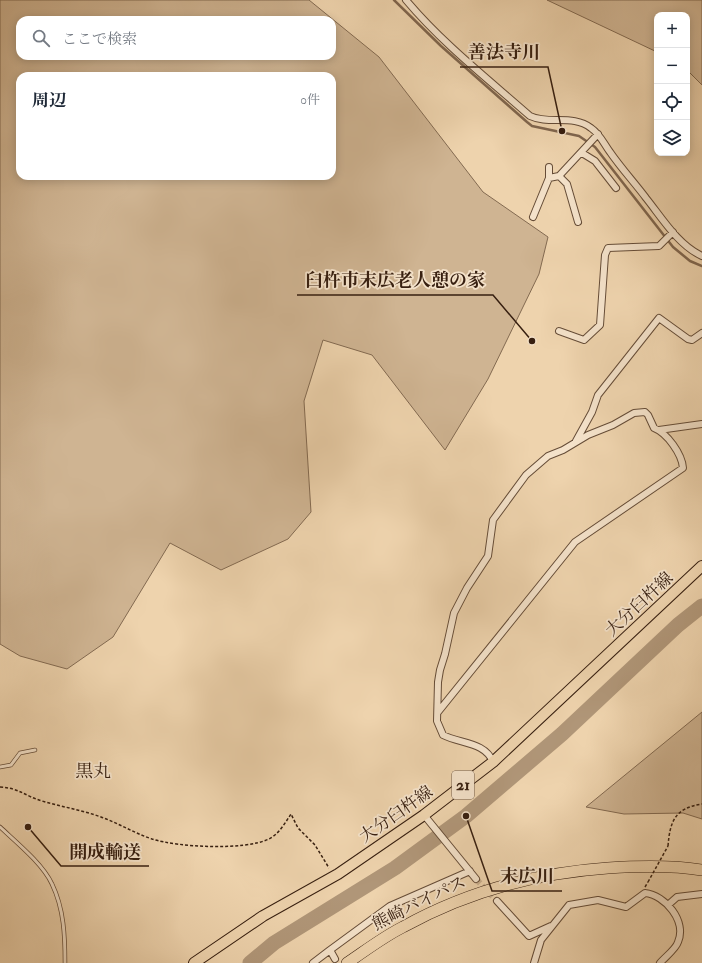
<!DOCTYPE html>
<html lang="ja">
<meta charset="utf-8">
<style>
body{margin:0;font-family:"IM FELL Double Pica","Noto Serif JP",serif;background:#f6f6f7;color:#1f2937}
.controls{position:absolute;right:12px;top:12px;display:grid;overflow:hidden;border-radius:8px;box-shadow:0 2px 10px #0003}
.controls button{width:36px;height:36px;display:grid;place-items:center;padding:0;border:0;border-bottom:1px solid #e0e1e3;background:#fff;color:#1f2937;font:20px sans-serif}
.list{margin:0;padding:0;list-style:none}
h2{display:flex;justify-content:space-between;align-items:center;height:52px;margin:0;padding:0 16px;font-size:17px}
h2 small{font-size:13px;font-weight:400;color:#747a83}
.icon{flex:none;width:22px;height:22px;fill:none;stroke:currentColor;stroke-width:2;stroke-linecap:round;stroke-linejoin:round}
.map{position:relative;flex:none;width:702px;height:963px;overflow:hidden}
.search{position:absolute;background:#fff;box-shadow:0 2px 10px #0003;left:16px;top:16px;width:320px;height:44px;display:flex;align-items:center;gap:10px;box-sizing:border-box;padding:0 14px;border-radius:12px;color:#747a83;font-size:15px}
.panel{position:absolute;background:#fff;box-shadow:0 2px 10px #0003;left:16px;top:72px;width:320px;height:108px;border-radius:12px}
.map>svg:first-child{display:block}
</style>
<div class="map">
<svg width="702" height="963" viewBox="0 0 702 963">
<rect width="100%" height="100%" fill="#eed3ad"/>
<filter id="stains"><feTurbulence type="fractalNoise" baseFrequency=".005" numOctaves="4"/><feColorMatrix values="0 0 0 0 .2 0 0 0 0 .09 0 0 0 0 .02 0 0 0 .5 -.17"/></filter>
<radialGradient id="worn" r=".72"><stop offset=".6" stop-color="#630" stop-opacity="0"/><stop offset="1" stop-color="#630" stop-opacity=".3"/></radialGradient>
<path fill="#cfb492" stroke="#836a51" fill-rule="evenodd" d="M0,0H309L379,57L483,192L548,237L539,274L488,379L445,450L372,355L323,340L304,401L311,512L288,539L221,570L170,543L113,637L67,669L20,656L0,644ZM20,20H332V56H20ZM20,76H332V176H20Z
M547,0H702V85L687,70V15H657V52Z
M702,712V819L683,813L624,814L586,807Z"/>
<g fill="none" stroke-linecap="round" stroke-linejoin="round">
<path stroke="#80664e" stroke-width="2.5" d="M394,0L441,46L527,122L532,126L579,136L595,147L673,247L690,261L702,266"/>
<path stroke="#b09678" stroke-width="15" d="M250,963L274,943L395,868L466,816L562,734L678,625L702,606"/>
<path stroke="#c9af8e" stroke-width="6" stroke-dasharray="6 3" stroke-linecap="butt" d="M476,879L497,901"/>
<g stroke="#654c37" stroke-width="4.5">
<path id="service" d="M0,767L11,765L20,753L35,750
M0,827C16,842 43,864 52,884C64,909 65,936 65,963"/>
</g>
<g stroke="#654c37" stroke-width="8">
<path id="minor" d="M406,0C442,43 488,79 530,116C549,125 573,114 591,128C600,134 604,144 610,152C621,168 634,182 646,198C662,218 678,245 702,256
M582,153L595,161L616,188
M559,176L567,184L578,222
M549,178L559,176L598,134
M533,217L549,178V167
M559,331L584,340L600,325L605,255L608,248L659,246L673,232
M659,430L702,424
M576,441L592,412L598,395L659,318L688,339L692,340L702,333
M438,712L575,542L683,468C682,454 667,433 654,428L648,415L645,412L634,413L613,425L588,435L563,450L548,456L526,475L493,520L488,556L467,588L454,613L445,654L440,670L438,682L437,721L443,735C461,744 485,742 493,762
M424,815L476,879
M497,901L529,936L551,926
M668,905L677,897L702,894
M335,959L330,950L390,906L470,871
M313,963L330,950
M534,963L541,940L569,905L598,900L626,907L645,893C665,895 687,921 678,942C676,949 665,957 660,963"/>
</g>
<g stroke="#371f10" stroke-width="12">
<path id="primary" d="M194,963L263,916L338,874L424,815L493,762L702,566"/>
</g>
<g stroke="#371f10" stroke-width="12">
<path id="trunk" d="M347,963C365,951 383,937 403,927C466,892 536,873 608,868C639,866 671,865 702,870"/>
</g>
<path stroke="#371f10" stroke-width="1.5" stroke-dasharray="3 2" stroke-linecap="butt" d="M0,787C19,788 25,796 42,801C62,807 82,810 101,817C118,823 134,833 152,839C178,847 243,851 269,839C279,834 285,823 291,814L298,828L315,845L329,868
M668,846C670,821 675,808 702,804
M645,887L648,882"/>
<use href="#service" stroke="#f4e2ca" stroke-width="3"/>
<use href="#minor" stroke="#f4e2ca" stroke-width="6"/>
<use href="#primary" stroke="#eed3ad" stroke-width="10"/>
<use href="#trunk" stroke="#eed3ad" stroke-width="11"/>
<path stroke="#371f10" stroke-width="1.5" stroke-dasharray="3 2" stroke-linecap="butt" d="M648,882L668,846"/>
</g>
<g text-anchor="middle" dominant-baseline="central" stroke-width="3.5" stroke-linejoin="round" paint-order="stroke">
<rect fill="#f4e2ca" stroke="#705a48" stroke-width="1" x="452" y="771" width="22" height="28" rx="3"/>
<g font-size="16" font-weight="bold" fill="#371f10">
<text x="463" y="785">21</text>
</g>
<g font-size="17" fill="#371f10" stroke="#f4e2ca">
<text transform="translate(639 604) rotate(-43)">大分臼杵線</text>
<text transform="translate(396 814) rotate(-35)">大分臼杵線</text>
<text transform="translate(419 903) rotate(-26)">熊崎バイパス</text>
</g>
<g font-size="18" fill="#371f10" stroke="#f4e2ca">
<text x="93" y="771">黒丸</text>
</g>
</g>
<path fill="none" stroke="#371f10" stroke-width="1.5" d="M562 131L548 67H460M532 341L493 295H297M28 827L61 866H149M466 816L492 891H562"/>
<g fill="#371f10" stroke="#f4e2ca" stroke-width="1.5">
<circle cx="562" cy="131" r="4"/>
<circle cx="532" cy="341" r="4"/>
<circle cx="28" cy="827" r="4"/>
<circle cx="466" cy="816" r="4"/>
</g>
<g font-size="18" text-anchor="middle" font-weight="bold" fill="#371f10" stroke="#f4e2ca" stroke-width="3.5" stroke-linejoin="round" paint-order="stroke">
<text x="504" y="58">善法寺川</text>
<text x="395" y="286">臼杵市末広老人憩の家</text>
<text x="105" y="858">開成輸送</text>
<text x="527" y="882">末広川</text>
</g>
<rect width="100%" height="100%" filter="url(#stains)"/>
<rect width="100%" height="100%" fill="url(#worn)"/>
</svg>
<div class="controls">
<button>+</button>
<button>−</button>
<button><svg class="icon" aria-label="locate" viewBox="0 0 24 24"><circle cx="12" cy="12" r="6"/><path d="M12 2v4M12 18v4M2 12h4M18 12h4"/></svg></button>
<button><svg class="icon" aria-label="layers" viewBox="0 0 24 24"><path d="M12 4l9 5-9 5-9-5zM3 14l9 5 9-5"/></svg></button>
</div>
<div class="search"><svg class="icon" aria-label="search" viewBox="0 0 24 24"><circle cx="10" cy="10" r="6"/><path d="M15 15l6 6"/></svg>ここで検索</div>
<section class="panel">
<h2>周辺<small>0件</small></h2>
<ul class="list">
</ul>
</section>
</div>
